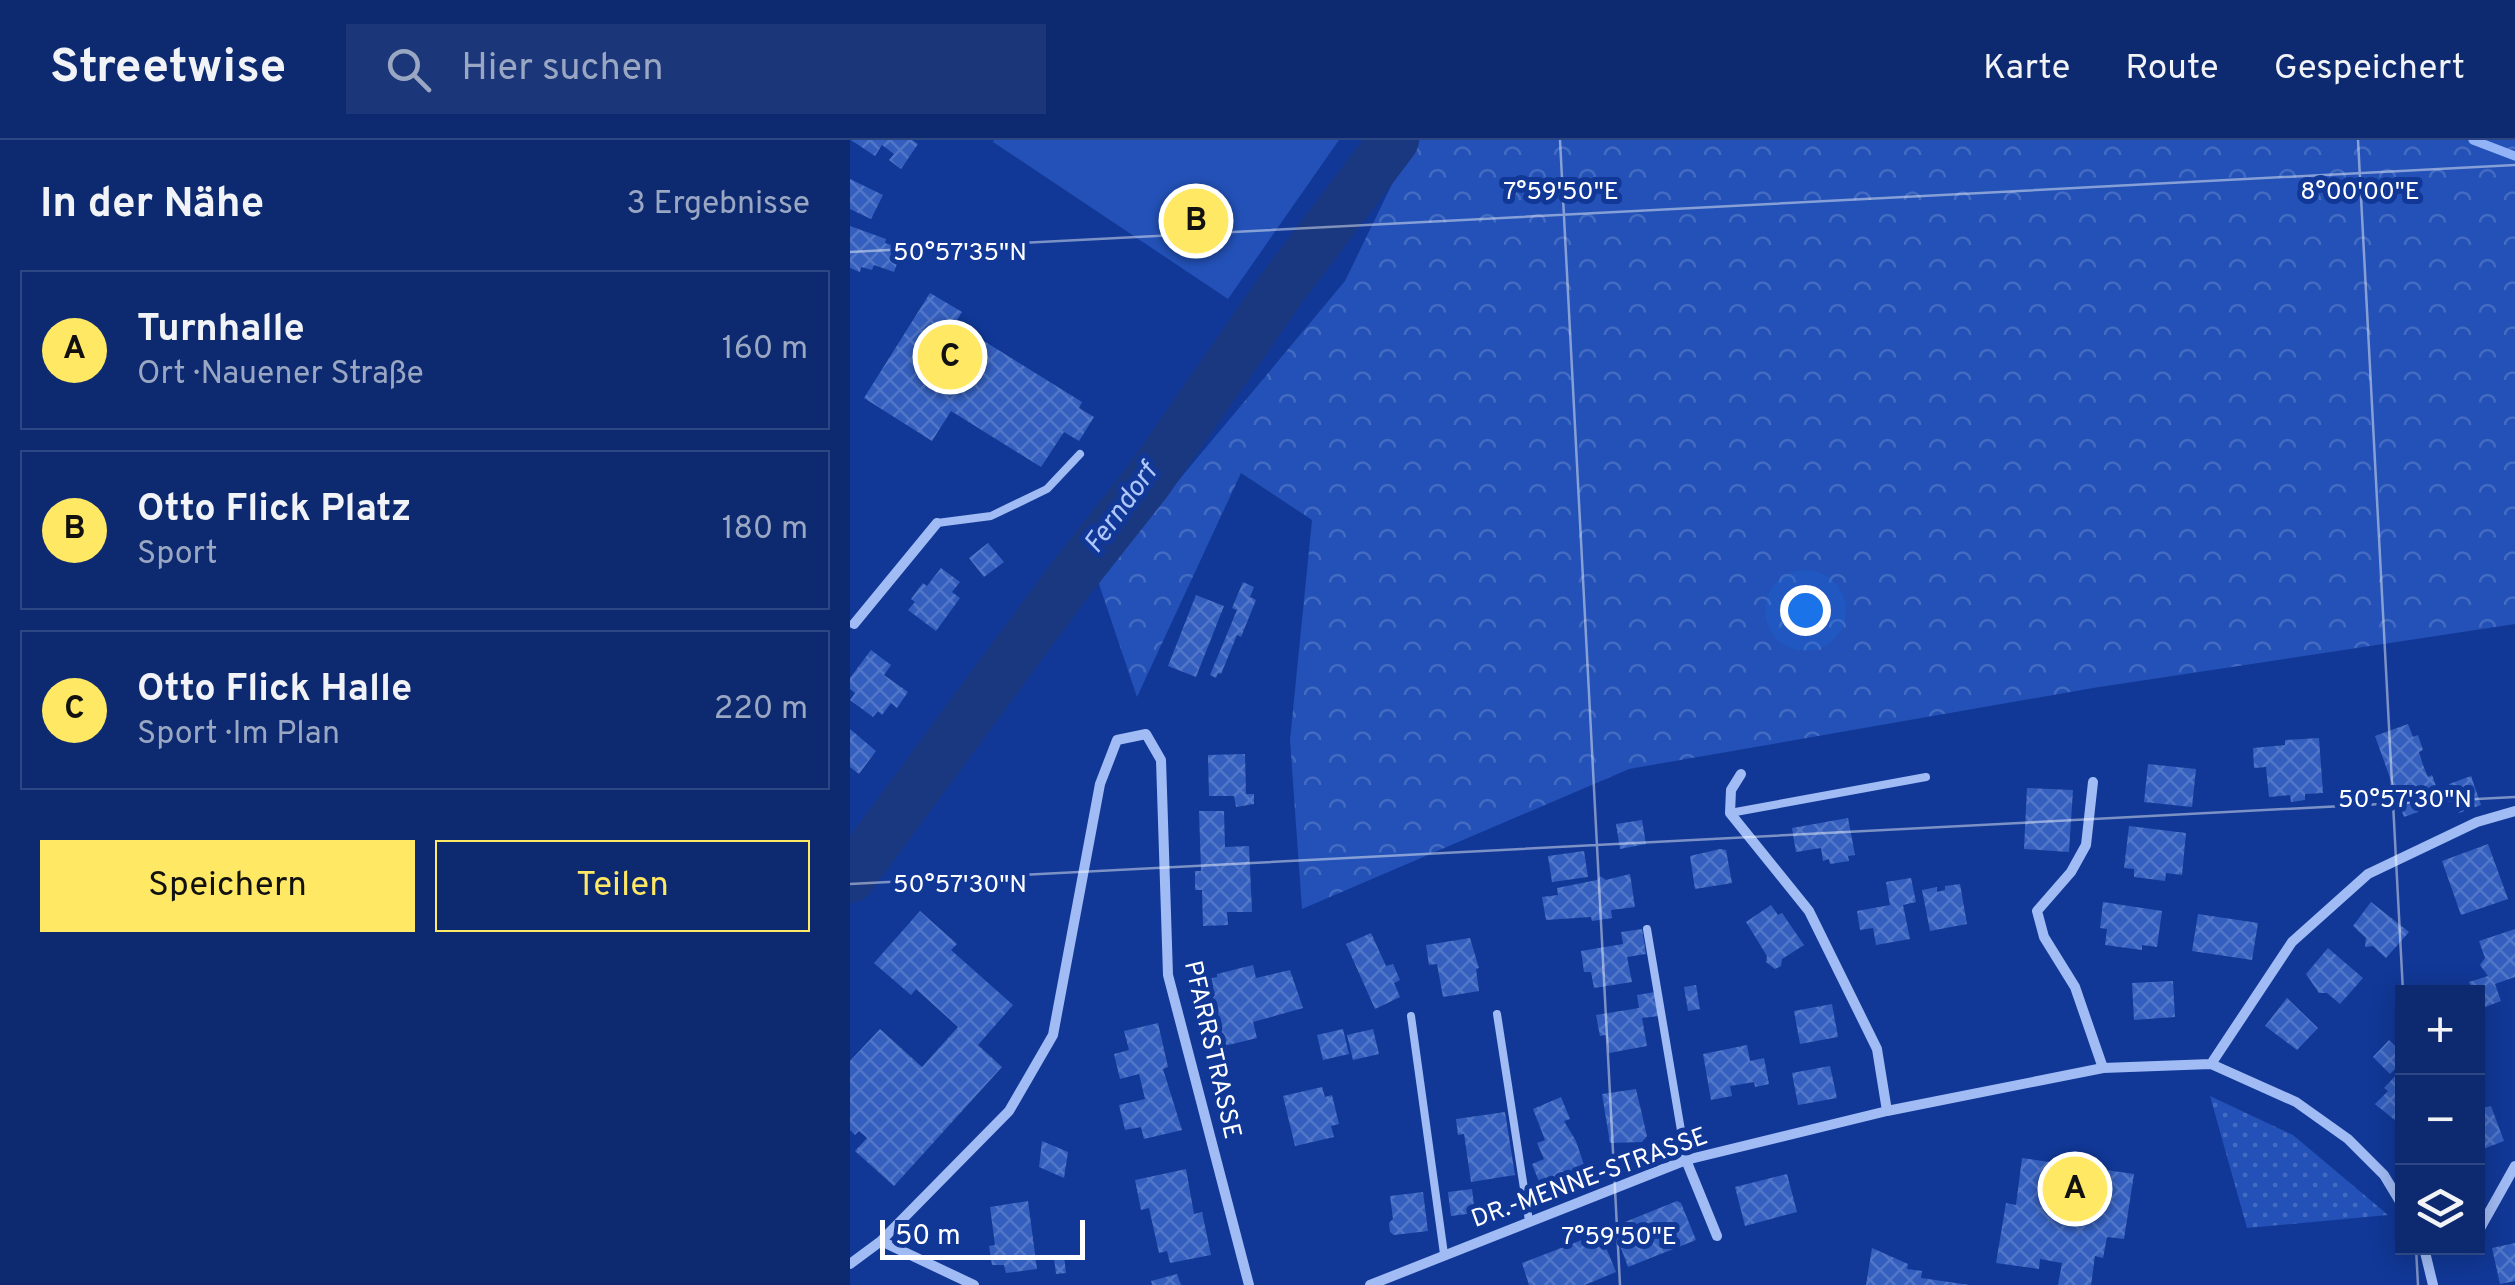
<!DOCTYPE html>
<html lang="de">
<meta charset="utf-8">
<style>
body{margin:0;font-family:Overpass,sans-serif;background:#1b3679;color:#f1f3f6}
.controls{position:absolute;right:30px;bottom:30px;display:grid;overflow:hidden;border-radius:0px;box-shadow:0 5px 25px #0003}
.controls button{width:90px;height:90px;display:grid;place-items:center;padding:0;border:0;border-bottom:2px solid #2d4684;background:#0d2a71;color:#f1f3f6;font:50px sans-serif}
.scale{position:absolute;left:30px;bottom:25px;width:205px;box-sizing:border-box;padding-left:10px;border:5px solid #fff;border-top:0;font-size:28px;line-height:35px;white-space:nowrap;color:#fff;-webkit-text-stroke:8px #113897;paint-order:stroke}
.you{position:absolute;left:955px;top:470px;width:35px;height:35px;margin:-25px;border:8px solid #fff;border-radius:50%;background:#1a73e8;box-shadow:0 0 0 15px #1a73e833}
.badge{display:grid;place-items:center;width:65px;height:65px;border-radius:50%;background:#ffe864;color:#111;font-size:32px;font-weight:700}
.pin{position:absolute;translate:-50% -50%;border:5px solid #fff;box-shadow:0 2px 10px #0006}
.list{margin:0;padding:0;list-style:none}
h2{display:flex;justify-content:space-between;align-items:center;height:130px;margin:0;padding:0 40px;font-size:42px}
h2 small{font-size:32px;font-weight:400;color:#9aa7c3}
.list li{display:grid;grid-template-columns:65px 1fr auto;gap:30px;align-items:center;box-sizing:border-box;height:160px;margin:0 20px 20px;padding:0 20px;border:2px solid #2d4684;border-radius:0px}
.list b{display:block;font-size:38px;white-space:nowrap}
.list p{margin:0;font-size:32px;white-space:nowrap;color:#9aa7c3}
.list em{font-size:32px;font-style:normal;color:#9aa7c3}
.actions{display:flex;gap:20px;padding:30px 40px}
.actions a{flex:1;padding:22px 0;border:2px solid #ffe864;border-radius:0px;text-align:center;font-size:35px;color:#ffe864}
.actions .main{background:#ffe864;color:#111}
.icon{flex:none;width:55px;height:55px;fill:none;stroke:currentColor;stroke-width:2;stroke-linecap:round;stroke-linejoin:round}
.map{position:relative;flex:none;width:1665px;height:1145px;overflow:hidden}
header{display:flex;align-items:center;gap:60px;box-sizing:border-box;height:140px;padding:0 50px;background:#0d2a71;border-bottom:2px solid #2d4684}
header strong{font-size:48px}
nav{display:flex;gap:55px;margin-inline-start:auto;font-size:35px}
.search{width:700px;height:90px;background:#1b3679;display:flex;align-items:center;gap:25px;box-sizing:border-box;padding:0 35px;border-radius:0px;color:#9aa7c3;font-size:38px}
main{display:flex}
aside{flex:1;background:#0d2a71}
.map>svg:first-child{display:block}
</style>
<header>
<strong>Streetwise</strong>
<div class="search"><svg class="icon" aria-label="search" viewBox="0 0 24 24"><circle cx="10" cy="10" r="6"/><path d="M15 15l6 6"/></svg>Hier suchen</div>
<nav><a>Karte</a><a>Route</a><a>Gespeichert</a></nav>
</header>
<main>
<aside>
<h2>In der Nähe<small>3 Ergebnisse</small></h2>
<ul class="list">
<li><span class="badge">A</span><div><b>Turnhalle</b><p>Ort · Nauener Straße</p></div><em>160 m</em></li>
<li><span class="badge">B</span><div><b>Otto Flick Platz</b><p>Sport</p></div><em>180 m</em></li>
<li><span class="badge">C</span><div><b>Otto Flick Halle</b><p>Sport · Im Plan</p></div><em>220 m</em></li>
</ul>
<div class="actions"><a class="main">Speichern</a><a>Teilen</a></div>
</aside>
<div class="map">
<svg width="1665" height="1145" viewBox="0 0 1665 1145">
<defs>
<pattern id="forest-crowns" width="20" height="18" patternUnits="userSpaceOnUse" patternTransform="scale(2.5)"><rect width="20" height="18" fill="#2351b7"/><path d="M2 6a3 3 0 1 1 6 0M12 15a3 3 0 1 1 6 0" fill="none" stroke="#446bc2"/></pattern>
<pattern id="park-dots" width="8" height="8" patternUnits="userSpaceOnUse" patternTransform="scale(2.5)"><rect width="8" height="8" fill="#2351b7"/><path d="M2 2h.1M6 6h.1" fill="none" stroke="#446bc2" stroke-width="1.8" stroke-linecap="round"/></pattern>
<pattern id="building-cross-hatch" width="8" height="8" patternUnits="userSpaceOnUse" patternTransform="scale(2.5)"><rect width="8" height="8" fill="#345fbe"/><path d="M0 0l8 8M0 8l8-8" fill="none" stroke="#5277c8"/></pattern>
</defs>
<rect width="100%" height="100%" fill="#113897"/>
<path fill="#2351b7" d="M144,0H489L378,159L143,2Z"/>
<path fill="url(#forest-crowns)" d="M570,0H1665V484L1243,548L779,629L452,769L440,600L462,380L391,333L287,557L247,438L495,141L561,5Z"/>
<path fill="url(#park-dots)" d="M1360,956L1443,995L1538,1075L1397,1088Z"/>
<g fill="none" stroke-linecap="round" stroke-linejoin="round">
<path stroke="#93b3f7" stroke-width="9" d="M1623,0L1665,16"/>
<path stroke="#1a3880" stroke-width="50" d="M0,738L222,437L297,342L432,148L544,0"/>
</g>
<path fill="url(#building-cross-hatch)" d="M1,0H62L68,4L51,29L39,20L44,14L32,5L25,16Z
M0,39L33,55L21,79L0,69Z
M0,86L36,99L35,103L46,107L43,116L49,118L44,132L24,125L22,130L11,127L10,132L0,128Z
M80,153L112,172L105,183L232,262L229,268L244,277L229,301L214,292L191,327L101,271L82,301L14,258Z
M138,403L154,422L134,437L119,418Z
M91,428L110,442L102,452L110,458L86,491L58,470L65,462L61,459L73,443L77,446Z
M393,442L404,447L400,457L406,460L391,497L387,495L371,534L368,533L366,538L360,535L387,470L382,468Z
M346,455L374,466L346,537L318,526Z
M21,510L41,525L34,535L58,552L47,568L41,563L32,575L28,571L23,577L0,560L5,553L0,549V538Z
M1558,584L1563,597L1568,595L1573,610L1569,612L1573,625L1578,637L1582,635L1588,651L1583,653L1587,665L1554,677L1525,596Z
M0,589L26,611L9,634L0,627Z
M1469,598L1473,653L1455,654V660L1441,662L1440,655L1419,657L1416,627L1404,628L1403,608L1435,605V600Z
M395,614L396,654H404V664L386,667L384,656H359L358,615Z
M1298,624L1346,629L1342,667L1294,662Z
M1621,636L1631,665L1609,673L1599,644Z
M1177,648L1223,650L1219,712L1174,709Z
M349,671H374L375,707L399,706L402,772H377L378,785L353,786L352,750H345V731H351Z
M998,678L1005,715L998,716L999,721L980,724L979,719L973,721L971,708L946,712L942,688Z
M792,680L796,704L770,709L766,684Z
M1279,686L1336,693L1332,735L1316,733L1315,741L1284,737V729L1274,728Z
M1638,704L1658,759L1611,775L1592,721Z
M870,709L876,710L882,743L845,749L840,716Z
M734,711L738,737L702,742L698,716Z
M780,734L785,767L761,770L762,778L742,781L741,777L696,780L692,757L708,755L707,748L747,740L750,736L756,740Z
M1061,738L1066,762L1053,765L1060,799L1026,805L1023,788L1010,790L1007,771L1040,765L1036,742Z
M1110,744L1117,784L1080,791L1072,750L1087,747V752L1095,750V746Z
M1253,762L1312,771L1307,807L1292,805V810L1255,805L1257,789L1250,788Z
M1521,762L1559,792L1536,818L1523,806L1515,807L1516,798L1503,786Z
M921,765L928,775L932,773L954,805L932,819L931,826L925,829L916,822L917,816L896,782Z
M70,771L107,804L101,810L163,865L128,905L152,927L44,1046L5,1011L17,998L9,991L5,995L0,990V921L30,889L72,927L108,887L66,849L61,855L24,823Z
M1348,774L1408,783L1402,820L1342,811Z
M792,789L796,814L777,817L782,842L744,848L741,832H734L731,811L773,804L771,792Z
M1665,789V837L1645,844L1651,861L1630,869L1628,852H1623L1619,842L1638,836L1630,825L1635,818L1629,801Z
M521,793L536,826L543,824L550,840L544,843L550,857L525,869L496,804Z
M620,798L629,828L626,829L629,851L593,857L587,824L579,825L576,805Z
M1478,808L1513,838L1490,864L1477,853H1469L1456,834Z
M403,825L406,838L440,830L453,868L403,882L407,898L374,906L358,839L367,837V834Z
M1323,841L1325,877L1284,880L1282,843Z
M846,845L850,869L838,871L834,847Z
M805,852L809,876L792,878L797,906L759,913L756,895L750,896L746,875L789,868L787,855Z
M1437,858L1468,888L1447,910L1415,886Z
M982,864L988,897L950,904L944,871Z
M308,883L318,927L313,929L332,990L294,999L291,987L275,990L269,965L295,959L289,934L270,939L264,914L279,910L274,891Z
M493,889L499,914L473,920L467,895Z
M523,889L529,914L503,920L497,895Z
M1539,900L1552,913V922L1540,934L1523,917Z
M897,905L900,921L914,918L919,944L905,947L904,942L880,946L882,956L861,960L853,914Z
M980,926L987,958L948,965L942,933Z
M1552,929V986L1525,964L1538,951L1534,948Z
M472,947L475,957L482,955L489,984L481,986L484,997L445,1006L433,956Z
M786,949L797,996L792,1002L760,1003L752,954Z
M711,957L720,979L714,981L726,1001L734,1025L691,1047L682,1024L694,1019L687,1003L695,1000L683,969Z
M1641,966L1654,1001L1628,1011V969Z
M655,972L665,1035L621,1042L614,994L608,995L606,979Z
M192,1001L218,1012L214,1038L189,1027Z
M1172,1018L1284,1034L1274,1099L1257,1097L1253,1118L1245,1116L1241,1145H1208L1212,1123L1190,1119L1189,1129L1146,1123L1156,1063L1166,1065Z
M336,1029L344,1074L352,1072L361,1115L320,1123L317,1111L309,1113L299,1068L291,1070L285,1040Z
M937,1034L947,1072L895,1086L885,1047Z
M622,1049L625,1073L601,1076L598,1052Z
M573,1052L578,1091L544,1095L540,1092L539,1083L543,1079L540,1056Z
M178,1061L187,1129L156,1133L154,1125H142L139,1106L145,1105L140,1067Z
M827,1061L831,1063L846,1100L778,1127L764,1089L765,1086Z
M750,1093L766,1132L735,1145H679L672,1123Z
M1665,1103V1141L1650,1144L1642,1108Z
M1022,1108L1058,1124L1057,1129L1072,1131L1071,1138L1120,1145H1016Z
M214,1116L216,1133L206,1134L204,1118Z
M327,1134L331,1145H302L301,1141Z"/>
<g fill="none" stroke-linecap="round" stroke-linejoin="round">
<path stroke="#a1bbf4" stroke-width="8" d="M87,383L141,376L197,349L230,314
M880,673L1076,637
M797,789L836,1020
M647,874L679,1081
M561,876L594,1114"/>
<path stroke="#a1bbf4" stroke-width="10" d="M4,484L87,383
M891,634L881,650L880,673L959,771L1027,909L1037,971
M1243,642L1236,705L1221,732L1187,771L1194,797L1225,847L1253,928
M1361,924L1442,802L1518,734L1627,682L1665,671
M836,1020L867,1096
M1628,1092L1665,1026
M31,1101L124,1145
M1574,1108L1583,1145
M0,1124L31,1101L159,971L203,895L250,644L267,600L296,594L311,620L318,835L399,1145
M520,1145L836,1020L1037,971L1253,928L1361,924L1446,962L1498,999L1534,1035L1552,1065"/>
</g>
<path fill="none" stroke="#fff" stroke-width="2.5" stroke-opacity="0.45" d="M710,0L770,1145M1508,0L1553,852M0,112L1665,25M0,744L1665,657M1566,1108L1568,1145"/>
<g text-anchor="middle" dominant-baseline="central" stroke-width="10" stroke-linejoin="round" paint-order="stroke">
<g font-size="25" fill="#fff" stroke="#113897">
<text transform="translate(361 910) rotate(77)">PFARRSTRASSE</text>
<text transform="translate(740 1039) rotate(-20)">DR.-MENNE-STRASSE</text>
</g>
<g font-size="28" font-style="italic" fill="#aec6fa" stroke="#113897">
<text transform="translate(272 369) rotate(-54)">Ferndorf</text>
</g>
</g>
<g font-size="25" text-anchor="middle" fill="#fff" stroke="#113897" stroke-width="10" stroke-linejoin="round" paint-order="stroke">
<text x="711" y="59">7°59'50"E</text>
<text x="1510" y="59">8°00'00"E</text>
<text x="110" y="120">50°57'35"N</text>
<text x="1555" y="667">50°57'30"N</text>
<text x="110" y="752">50°57'30"N</text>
<text x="769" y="1104">7°59'50"E</text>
</g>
</svg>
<div class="controls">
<button>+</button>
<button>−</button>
<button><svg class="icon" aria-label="layers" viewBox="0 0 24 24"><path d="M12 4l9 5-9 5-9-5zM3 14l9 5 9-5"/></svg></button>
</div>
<div class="scale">50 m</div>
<div class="you"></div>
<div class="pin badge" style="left:1225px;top:1049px">A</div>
<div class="pin badge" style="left:346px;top:81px">B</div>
<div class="pin badge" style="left:100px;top:217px">C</div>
</div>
</main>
